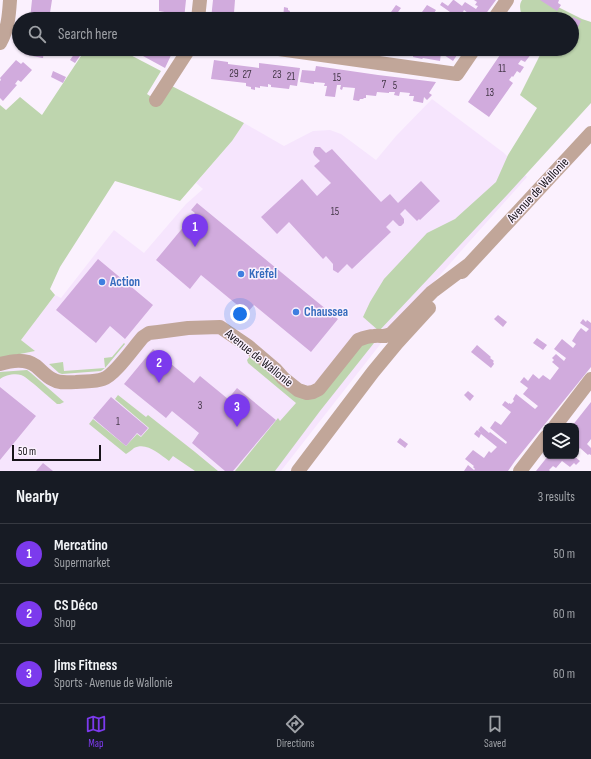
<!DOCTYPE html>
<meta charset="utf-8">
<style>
body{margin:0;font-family:"Sofia Sans Condensed",sans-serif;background:#242831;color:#f1f3f6}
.controls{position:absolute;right:12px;bottom:12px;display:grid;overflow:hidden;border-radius:8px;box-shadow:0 1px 3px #0004}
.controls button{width:36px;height:36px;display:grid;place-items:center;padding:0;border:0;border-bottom:1px solid #363941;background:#171b24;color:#f1f3f6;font:20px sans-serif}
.scale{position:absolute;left:12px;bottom:10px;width:89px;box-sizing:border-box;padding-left:4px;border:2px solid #171319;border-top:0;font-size:11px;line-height:14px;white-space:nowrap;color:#171319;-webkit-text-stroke:3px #fbf1fe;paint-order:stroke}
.you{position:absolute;left:240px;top:314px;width:14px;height:14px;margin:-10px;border:3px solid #fff;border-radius:50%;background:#1a73e8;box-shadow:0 0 0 6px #1a73e833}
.badge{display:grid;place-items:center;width:26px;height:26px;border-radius:50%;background:#7c3aed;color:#fff;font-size:13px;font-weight:700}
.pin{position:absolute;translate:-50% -33px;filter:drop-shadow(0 1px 2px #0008)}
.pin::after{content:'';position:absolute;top:21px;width:14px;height:12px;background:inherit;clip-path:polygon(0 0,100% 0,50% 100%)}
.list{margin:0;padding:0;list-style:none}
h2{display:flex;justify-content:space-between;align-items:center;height:52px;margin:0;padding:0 16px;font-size:17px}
h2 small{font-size:13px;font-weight:400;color:#9ea1a6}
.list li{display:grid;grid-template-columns:26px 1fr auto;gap:12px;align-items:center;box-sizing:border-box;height:60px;padding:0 16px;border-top:1px solid #363941}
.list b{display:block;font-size:15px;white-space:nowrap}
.list p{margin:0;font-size:13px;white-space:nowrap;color:#9ea1a6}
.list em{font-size:13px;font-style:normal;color:#9ea1a6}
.icon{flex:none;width:22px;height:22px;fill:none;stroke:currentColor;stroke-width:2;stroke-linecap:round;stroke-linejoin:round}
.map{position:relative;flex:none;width:591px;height:471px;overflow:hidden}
.search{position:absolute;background:#171b24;box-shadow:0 1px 3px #0004;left:12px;right:12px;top:12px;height:44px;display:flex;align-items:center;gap:10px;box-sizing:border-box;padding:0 14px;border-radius:22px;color:#9ea1a6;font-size:15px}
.sheet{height:232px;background:#171b24}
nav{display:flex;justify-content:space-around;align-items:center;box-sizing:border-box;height:56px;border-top:1px solid #363941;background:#171b24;font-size:11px;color:#9ea1a6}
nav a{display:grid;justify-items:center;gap:2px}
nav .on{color:#7c3aed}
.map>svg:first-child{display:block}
</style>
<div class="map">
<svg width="591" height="471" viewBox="0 0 591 471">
<rect width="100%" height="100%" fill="#fbf1fe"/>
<path fill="#f6e5fd" d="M432,99L504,153L527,177L461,251L386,337L313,430L281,471H0V358L34,351L21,340L55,295L61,298L114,230L144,253L186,204L203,189L196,183L232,141L244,123L284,146L313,131L330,130L341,134L376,160L396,136Z"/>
<path fill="#bed5ae" d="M522,0H544L582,19L591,22V103L508,194L379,331L363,317L370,302L384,279L427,233L455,219L496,182L508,155L537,108L520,95L543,49H572V19H523C521,13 518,6 522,0Z
M68,49H119L161,71L147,94L153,98L162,81L244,123L232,141L180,201L115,181L60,267L50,289L55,295L21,340L35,351L0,358V105L6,110L20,97L42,115L83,53Z
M124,343L125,344L105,368L101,371L62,374L59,373L49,364L63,362L64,371L105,368L104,358L112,357Z
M363,343H374L320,411L275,471H235L278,418L280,421L296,403L248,363L247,360L251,355L301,396Z
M27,370L31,373L64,402L60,404H57C51,399 26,376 21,375C15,373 5,375 0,379V372Z
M118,395L146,417L148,415L195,452L218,471H195L173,456L169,461C159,454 147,442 134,448C132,450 129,452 126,454L89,424L93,419L126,446L137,434L141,437L149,428L115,399Z"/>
<path fill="#d1abdd" d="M32,0H52L49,19H30Z
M159,0H186L184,19H170V13L159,11Z
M213,0H235L234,13H228V14L233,16V19H211Z
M453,0H454L462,6L465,2L476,9L478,6L475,5L477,2L474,0H496L482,19H465L468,13L464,10L462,14L465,16L463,19H460L440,5L442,2L448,6Z
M540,0H559L558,3L561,5L557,11Z
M396,5L401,8L393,19H386Z
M427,5L436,10L430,19H417Z
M284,7L288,8V10L290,11L289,16H291V19H283Z
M573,17L581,21L577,29L572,26V19Z
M24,49H48L47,52L44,51L43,58H42L24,54Z
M147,49H174L165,68L143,56Z
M357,49H378V52L357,50Z
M392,49H405L404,56L391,54Z
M414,49H440L442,50L443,49H461L453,61L441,53L440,61L423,58L422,59L413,57Z
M504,49H526L532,53L525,62L521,60L518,64L524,67L520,73L517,71L513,77L512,76L509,80L513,83L489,117L468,102Z
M77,50L82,53L75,63L70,60Z
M16,60L21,64L23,62L32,70L21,82L18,80L15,84L17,85L3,101L0,98V81L1,80L0,78Z
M214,60L228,62V64L259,68V63L300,68L297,86L290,85L289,89L271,87V85L268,84V87L260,86V88L255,87V90L251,89V87L246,86V83L211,79Z
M316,66L378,75L436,82L429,93L432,95L427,100L424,97L423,103L413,101L414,96H409L410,93L400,92L399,96L394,95L395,92H389V93L377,92L376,96L366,95V98H364L363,99H360L359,101L353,100L355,88L343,87L342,90L340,89L341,85H337L335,97L325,96L327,86H324L325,83L314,82V84L300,82L302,70L315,71Z
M53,71L66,77L63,83L51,77Z
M315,147H320L326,153L332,149L381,202L390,194L398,203L421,181L440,201L420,220L419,219L417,221L405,209L400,214L404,219V223L401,226H399L393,220L386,227L391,232L352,269L347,264L338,273L333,270V264L326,256L323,259L289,222L277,234L261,217L302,179L317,196L331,183L314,166L320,161L314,155L313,152Z
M197,203L338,319L311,352L254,305L247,313L201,275L190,289L156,260L195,213L191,210Z
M98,259L153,305L125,339L110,326L96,343L56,310Z
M498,315L507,322L503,327L494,319Z
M583,319L586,322L587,320L591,323V367L515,461L508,471H464L468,465L474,470L475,469L473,467L474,466L465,459L473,450L484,458L489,451L491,453L497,447L481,434L479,438L474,434L477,430L481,433L478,430L481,426L489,433L490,432L506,444L507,442L490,428L495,421L501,425L511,412L502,405L505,401L509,404V403L511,404L514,401L513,399L516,394L535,409L538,406L523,394L528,388L520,382L524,377L528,381L533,374L539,379L543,375L550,380L559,368L552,362L554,360L552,358L556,354L564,361L566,358L554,349L562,339L573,348L576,344L572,341L577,333L581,328L586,332L589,329L580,323Z
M537,338L547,345L543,350L533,343Z
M477,345L491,357L490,358L494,361L493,362L494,364L491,368L471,352Z
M153,349L194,383L200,376L228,399L237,388L276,420L233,471H225L192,443L199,433L172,411L166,418L124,384Z
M0,387L36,416L0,460Z
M468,391L474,396L470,401L464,395Z
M111,397L148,428L141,436L137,433L126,446L93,418Z
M591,402V439L587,444L591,448V455L589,454L588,455L580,448L576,452V426H572Z
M400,438L408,444L405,448L397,442Z
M548,456H574L580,461L576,465L574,463L570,467L562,461L556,468L553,466L549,470L550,471H536Z
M43,463L53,471H36Z"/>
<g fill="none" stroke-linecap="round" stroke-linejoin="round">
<path stroke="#c1a699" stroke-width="14" d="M198,19L200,0
M494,19L507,0
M0,43C8,29 9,16 10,0
M279,49L457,74L474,49
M156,100L189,49
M462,272L591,133
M0,364C11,361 25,358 36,366C41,370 46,376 52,379C60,384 68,382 76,382C85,381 95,382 103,379C114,376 134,347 143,337L149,333L158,332L188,328L220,327L248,346L275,369L283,378L298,390L307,393L313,392L319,389L358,340C363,338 369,336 374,336C383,335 382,338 391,334L432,292L468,265
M555,426L591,379
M298,471L373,372L397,343L429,308
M520,471L546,437"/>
</g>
<g fill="#3f7fe0" stroke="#fbf1fe" stroke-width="1.5">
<circle cx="241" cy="274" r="4"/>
<circle cx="102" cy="282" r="4"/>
<circle cx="296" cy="312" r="4"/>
</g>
<g text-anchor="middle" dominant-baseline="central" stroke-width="3" stroke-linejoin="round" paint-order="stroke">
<g font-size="11" fill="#46394a">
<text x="502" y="68">11</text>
<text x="234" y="73">29</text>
<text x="247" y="74">27</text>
<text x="277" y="74">23</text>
<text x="291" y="76">21</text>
<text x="337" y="77">15</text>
<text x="384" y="84">7</text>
<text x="395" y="85">5</text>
<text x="490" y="92">13</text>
<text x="335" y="211">15</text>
<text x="200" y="405">3</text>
<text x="118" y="421">1</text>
</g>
<g font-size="13" fill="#171319" stroke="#fbf1fe">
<text transform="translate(538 190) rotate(-47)">Avenue de Wallonie</text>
<text transform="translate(259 358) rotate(39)">Avenue de Wallonie</text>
</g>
<g font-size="13" font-weight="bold" fill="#366cbe" stroke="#fbf1fe" text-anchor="start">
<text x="249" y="274">Krëfel</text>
<text x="110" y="282">Action</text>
<text x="304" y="312">Chaussea</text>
</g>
</g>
</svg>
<div class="controls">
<button><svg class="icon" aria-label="layers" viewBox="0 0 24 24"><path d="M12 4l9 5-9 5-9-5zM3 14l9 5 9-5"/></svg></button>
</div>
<div class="scale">50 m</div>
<div class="you"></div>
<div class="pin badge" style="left:195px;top:247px">1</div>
<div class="pin badge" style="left:159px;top:383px">2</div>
<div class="pin badge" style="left:237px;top:427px">3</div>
<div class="search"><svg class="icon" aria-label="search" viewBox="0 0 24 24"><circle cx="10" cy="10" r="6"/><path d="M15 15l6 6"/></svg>Search here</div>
</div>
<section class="sheet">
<h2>Nearby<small>3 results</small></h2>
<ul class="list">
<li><span class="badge">1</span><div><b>Mercatino</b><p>Supermarket</p></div><em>50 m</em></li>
<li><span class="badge">2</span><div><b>CS Déco</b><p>Shop</p></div><em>60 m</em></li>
<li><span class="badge">3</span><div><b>Jims Fitness</b><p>Sports · Avenue de Wallonie</p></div><em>60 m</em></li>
</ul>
</section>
<nav>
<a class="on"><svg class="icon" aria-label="map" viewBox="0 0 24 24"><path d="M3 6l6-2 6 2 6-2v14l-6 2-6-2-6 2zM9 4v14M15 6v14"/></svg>Map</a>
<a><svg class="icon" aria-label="directions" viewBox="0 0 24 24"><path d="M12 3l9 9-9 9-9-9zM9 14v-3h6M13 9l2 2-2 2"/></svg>Directions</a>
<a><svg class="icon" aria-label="saved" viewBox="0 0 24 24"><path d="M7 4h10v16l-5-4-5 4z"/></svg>Saved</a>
</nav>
